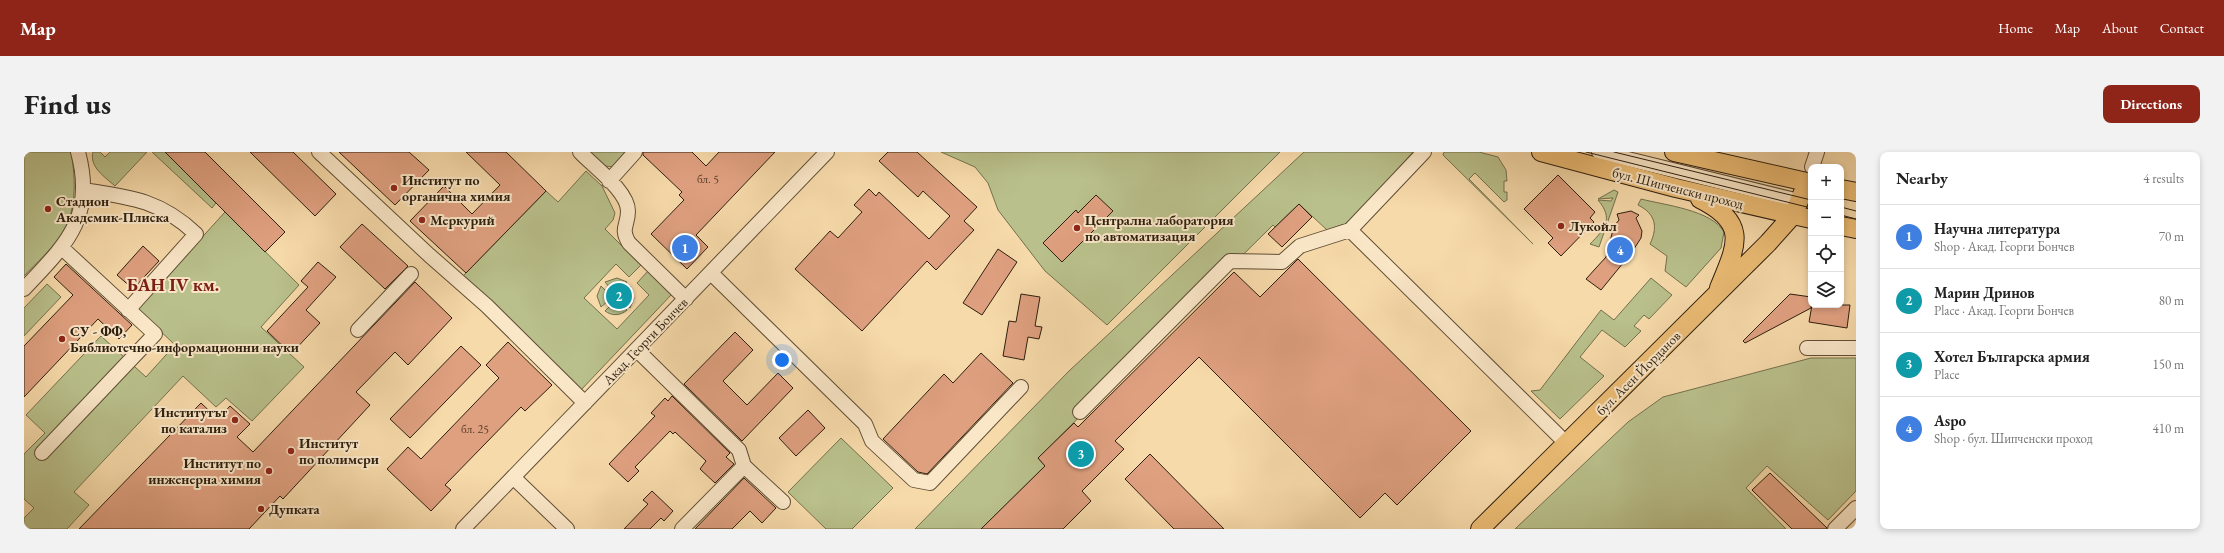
<!DOCTYPE html>
<meta charset="utf-8">
<style>
body{margin:0;font-family:"EB Garamond",serif;background:#f2f2f2;color:#222}
.controls{position:absolute;right:12px;top:12px;display:grid;overflow:hidden;border-radius:8px;box-shadow:0 2px 6px #0003}
.controls button{width:36px;height:36px;display:grid;place-items:center;padding:0;border:0;border-bottom:1px solid #e0e0e0;background:#fff;color:#222;font:20px sans-serif}
.you{position:absolute;left:758px;top:208px;width:14px;height:14px;margin:-10px;border:3px solid #fff;border-radius:50%;background:#1a73e8;box-shadow:0 0 0 6px #1a73e833}
.badge{display:grid;place-items:center;width:26px;height:26px;border-radius:50%;background:#8f2418;color:#fff;font-size:13px;font-weight:700}
.pin{position:absolute;translate:-50% -50%;border:2px solid #fff;box-shadow:0 1px 4px #0006}
.list{margin:0;padding:0;list-style:none}
h2{display:flex;justify-content:space-between;align-items:center;height:52px;margin:0;padding:0 16px;font-size:17px}
h2 small{font-size:13px;font-weight:400;color:#767676}
.list li{display:grid;grid-template-columns:26px 1fr auto;gap:12px;align-items:center;box-sizing:border-box;height:64px;padding:0 16px;border-top:1px solid #e0e0e0}
.list b{display:block;font-size:15px;white-space:nowrap}
.list p{margin:0;font-size:13px;white-space:nowrap;color:#767676}
.list em{font-size:13px;font-style:normal;color:#767676}
.icon{flex:none;width:22px;height:22px;fill:none;stroke:currentColor;stroke-width:2;stroke-linecap:round;stroke-linejoin:round}
.map{position:relative;flex:none;width:1832px;height:377px;overflow:hidden;border-radius:8px}
header{display:flex;align-items:center;gap:24px;box-sizing:border-box;height:56px;padding:0 20px;background:#8f2418;color:#fff}
header strong{font-size:19px}
nav{display:flex;gap:22px;margin-inline-start:auto;font-size:14px}
.intro{display:flex;align-items:center;justify-content:space-between;box-sizing:border-box;height:96px;padding:0 24px}
h1{margin:0;font-size:28px}
.button{padding:10px 18px;border-radius:8px;background:#8f2418;color:#fff;font-size:14px;font-weight:700}
main{display:flex;gap:24px;padding:0 24px}
aside{flex:1;background:#fff;border-radius:8px;box-shadow:0 2px 6px #0003}
.map>svg:first-child{display:block}
</style>
<header>
<strong>Map</strong>
<nav><a>Home</a><a>Map</a><a>About</a><a>Contact</a></nav>
</header>
<div class="intro"><h1>Find us</h1><a class="button">Directions</a></div>
<main>
<div class="map">
<svg width="1832" height="377" viewBox="0 0 1832 377">
<rect width="100%" height="100%" fill="#f7daaa"/>
<filter id="stains"><feTurbulence type="fractalNoise" baseFrequency=".005" numOctaves="4"/><feColorMatrix values="0 0 0 0 .2 0 0 0 0 .09 0 0 0 0 .02 0 0 0 .5 -.17"/></filter>
<radialGradient id="worn" r=".72"><stop offset=".6" stop-color="#630" stop-opacity="0"/><stop offset="1" stop-color="#630" stop-opacity=".3"/></radialGradient>
<path fill="#b9c08b" stroke="#73704d" d="M0,0H47C52,27 53,62 36,85C26,99 12,111 0,124Z
M69,0H76L81,5L86,0H123L91,34C81,25 65,15 69,0Z
M128,0H141L192,51L188,56Z
M566,0H605L591,15L581,14Z
M917,0H1256L1083,173L1021,119L974,58L964,31L951,15Z
M1280,0H1389L1326,70L1303,78L1275,52L1251,75L1249,73L1014,306L1021,314L957,377H891L1045,219Z
M1420,0H1455L1474,5L1482,18L1483,29H1480V40H1483V48L1480,50L1451,21L1445,27L1509,92L1419,3Z
M562,19L578,34L591,61L589,68L581,77L617,113L605,125L592,112L560,146L593,177L625,143L613,131L624,119L648,142L556,239L439,124L522,39L534,50Z
M1590,38L1594,40L1575,95L1566,92C1581,77 1590,67 1574,48L1587,49L1589,46L1574,47Z
M1617,47C1640,53 1688,58 1700,80L1697,96L1662,135L1641,119L1643,104L1626,92C1634,75 1632,62 1614,53Z
M201,60L275,133L237,175L280,215L228,269L202,246L192,255L159,224L50,340L65,353L43,377H0V366L10,356L0,347V302L21,281L2,263L77,184L122,225L151,193L113,157Z
M593,126L603,130L596,137H587L581,130Z
M1627,126L1648,143L1625,167L1620,163L1610,174L1617,179L1601,195L1578,178L1556,205L1580,224L1536,267L1507,239L1516,238L1577,158L1590,168Z
M23,132L37,145L0,184V156Z
M577,134L584,141V149L577,155L573,144Z
M606,134L610,146L606,156L599,149L600,140Z
M588,152H596L603,158C596,164 588,164 581,159Z
M1787,206H1832V339L1804,368L1743,314L1722,336L1762,377H1491L1604,270L1639,245Z
M817,286L869,336L828,377H802L764,340Z"/>
<path fill="#dfa080" stroke="#2d1f0f" d="M141,0H181L261,80L241,100Z
M226,0H269L312,42L291,64Z
M315,0H385L405,18L371,53Z
M442,0H482L522,39L442,121L386,69L420,34L448,62L476,33Z
M619,0H668L682,14L695,0H751L672,83L684,95L663,117L627,82L660,48L655,43L658,40L619,3Z
M864,0H893L953,55L940,69L950,78L912,118L903,109L838,179L771,117L806,79L814,86L838,60L830,53L845,37L852,44L855,40L905,87L926,64L899,39L894,45L855,9Z
M1534,23L1571,60L1566,66L1570,70L1537,104L1524,91L1529,86L1500,57Z
M1072,43L1089,59L1038,110L1019,91L1052,58L1054,61Z
M1275,52L1288,65L1258,95L1244,82Z
M1607,59L1615,63L1612,66L1618,79L1617,86L1608,100L1577,138L1562,127L1582,105L1590,74L1595,68L1593,62Z
M338,72L384,114L361,137L316,95Z
M119,94L135,109L109,137L93,123Z
M974,97L993,110L958,163L939,151Z
M1274,107L1447,279L1373,353L1361,341L1336,366L1175,205L1091,289L1100,297L1058,339L1067,349L1039,377H957L1021,314L1014,306L1050,271L1054,275L1210,120L1236,145Z
M294,110L312,125L282,158L296,171L267,202L243,179L284,135L277,129Z
M42,112L108,173L95,187L74,167L0,245V194L49,143L30,125Z
M391,130L428,166L384,213L371,200L332,240L346,253L259,347L256,344L225,377H55L177,251L194,267L206,254L226,272L213,285L229,300Z
M997,142L1016,145L1011,174L1018,175L1015,187L1004,185L1000,208L979,204L985,169L992,170Z
M1766,142L1787,145V156L1721,191L1719,189Z
M1788,153H1826L1823,176L1785,170Z
M711,180L729,198L699,229L723,253L754,221L769,236L718,289L660,232Z
M484,190L528,233L501,259L497,255L421,333L427,338L407,359L363,317L384,295L397,307L475,226L462,213Z
M437,194L457,213L386,286L366,267Z
M957,201L989,231L903,322L894,320L859,287L920,222L929,231Z
M648,244L706,301L702,305L710,312L691,331L676,317L682,309L651,280L649,282L646,279L611,315L615,319L604,330L585,312L631,264L627,261L641,246L644,249Z
M784,258L801,276L772,304L755,286Z
M1126,302L1200,377H1150L1101,327Z
M1746,321L1803,376V377H1768L1728,338Z
M720,326L752,356L738,371L726,359L708,377H671Z
M628,339L649,359L640,369L637,366L626,377H600L624,352L619,348Z"/>
<g fill="none" stroke-linecap="round" stroke-linejoin="round">
<g stroke="#604e36" stroke-width="16">
<path id="minor" d="M295,0L405,103L463,154L561,251
M556,0C569,14 604,39 604,59C604,74 596,76 605,91L662,147
M1575,0L1775,49
M1788,15L1793,0
M585,29L611,0
M59,38C106,45 136,48 172,82L104,158
M1326,78L1543,292
M687,121L841,272L848,289L890,328L906,331L997,235
M0,137C41,93 72,66 54,0
M334,178L387,122
M1783,196H1832
M613,198L715,298L720,314
M1056,260L1206,109L1258,110L1276,94L1326,78L1400,0
M18,301L131,182L38,96
M489,325L543,377
M439,377L803,0
M658,377L720,314L759,350
M1811,377L1832,356"/>
</g>
<g stroke="#2d1f0f" stroke-width="20">
<path id="major" d="M1517,0L1652,36L1787,67
M1650,0L1787,31
M1817,37L1832,40
M1676,47C1726,72 1712,94 1695,136
M1817,74L1832,77
M1456,377L1744,91L1769,63L1783,31"/>
</g>
<use href="#minor" stroke="#fae7c8" stroke-width="14"/>
<use href="#major" stroke="#ecbd75" stroke-width="18"/>
<path stroke="#2d1f0f" stroke-width="1" d="M1562,0L1787,56
M1590,0L1787,48
M1817,55L1832,59
M1817,63L1832,67"/>
</g>
<g fill="#8f2418" stroke="#fae7c8" stroke-width="1.5">
<circle cx="370" cy="36" r="4"/>
<circle cx="24" cy="57" r="4"/>
<circle cx="398" cy="68" r="4"/>
<circle cx="1537" cy="74" r="4"/>
<circle cx="1053" cy="76" r="4"/>
<circle cx="38" cy="187" r="4"/>
<circle cx="211" cy="268" r="4"/>
<circle cx="267" cy="299" r="4"/>
<circle cx="245" cy="319" r="4"/>
<circle cx="237" cy="357" r="4"/>
</g>
<g text-anchor="middle" dominant-baseline="central" stroke-width="4" stroke-linejoin="round" paint-order="stroke">
<g font-size="12" fill="#5a3f2b">
<text x="684" y="27">бл. 5</text>
<text x="451" y="277">бл. 25</text>
</g>
<g font-size="14" font-weight="bold" fill="#2d1f0f" stroke="#fae7c8" text-anchor="start">
<text x="378" y="28">Институт по<tspan x="378" dy="16">органична химия</tspan></text>
<text x="32" y="49">Стадион<tspan x="32" dy="16">Академик-Плиска</tspan></text>
<text x="406" y="68">Меркурий</text>
<text x="1061" y="68">Централна лаборатория<tspan x="1061" dy="16">по автоматизация</tspan></text>
<text x="1545" y="74">Лукойл</text>
<text x="46" y="179">СУ - ФФ,<tspan x="46" dy="16">Библиотечно-информационни науки</tspan></text>
<text x="203" y="260" text-anchor="end">Институтът<tspan x="203" dy="16">по катализ</tspan></text>
<text x="275" y="291">Институт<tspan x="275" dy="16">по полимери</tspan></text>
<text x="237" y="311" text-anchor="end">Институт по<tspan x="237" dy="16">инженерна химия</tspan></text>
<text x="245" y="357">Дупката</text>
</g>
<g font-size="14" fill="#2d1f0f" stroke="#fae7c8">
<text transform="translate(1654 36) rotate(14)">бул. Шипченски проход</text>
<text transform="translate(621 189) rotate(-46)">Акад. Георги Бончев</text>
<text transform="translate(1614 221) rotate(-45)">бул. Асен Йорданов</text>
</g>
<g font-size="18" font-weight="bold" fill="#7a1f14" stroke="#fae7c8">
<text x="149" y="132">БАН IV км.</text>
</g>
</g>
<rect width="100%" height="100%" filter="url(#stains)"/>
<rect width="100%" height="100%" fill="url(#worn)"/>
</svg>
<div class="controls">
<button>+</button>
<button>−</button>
<button><svg class="icon" aria-label="locate" viewBox="0 0 24 24"><circle cx="12" cy="12" r="6"/><path d="M12 2v4M12 18v4M2 12h4M18 12h4"/></svg></button>
<button><svg class="icon" aria-label="layers" viewBox="0 0 24 24"><path d="M12 4l9 5-9 5-9-5zM3 14l9 5 9-5"/></svg></button>
</div>
<div class="you"></div>
<div class="pin badge" style="left:661px;top:96px;background:#3f7fe0">1</div>
<div class="pin badge" style="left:595px;top:144px;background:#0f9aa8">2</div>
<div class="pin badge" style="left:1057px;top:302px;background:#0f9aa8">3</div>
<div class="pin badge" style="left:1596px;top:98px;background:#3f7fe0">4</div>
</div>
<aside>
<h2>Nearby<small>4 results</small></h2>
<ul class="list">
<li><span class="badge" style="background:#3f7fe0">1</span><div><b>Научна литература</b><p>Shop · Акад. Георги Бончев</p></div><em>70 m</em></li>
<li><span class="badge" style="background:#0f9aa8">2</span><div><b>Марин Дринов</b><p>Place · Акад. Георги Бончев</p></div><em>80 m</em></li>
<li><span class="badge" style="background:#0f9aa8">3</span><div><b>Хотел Българска армия</b><p>Place</p></div><em>150 m</em></li>
<li><span class="badge" style="background:#3f7fe0">4</span><div><b>Aspo</b><p>Shop · бул. Шипченски проход</p></div><em>410 m</em></li>
</ul>
</aside>
</main>
